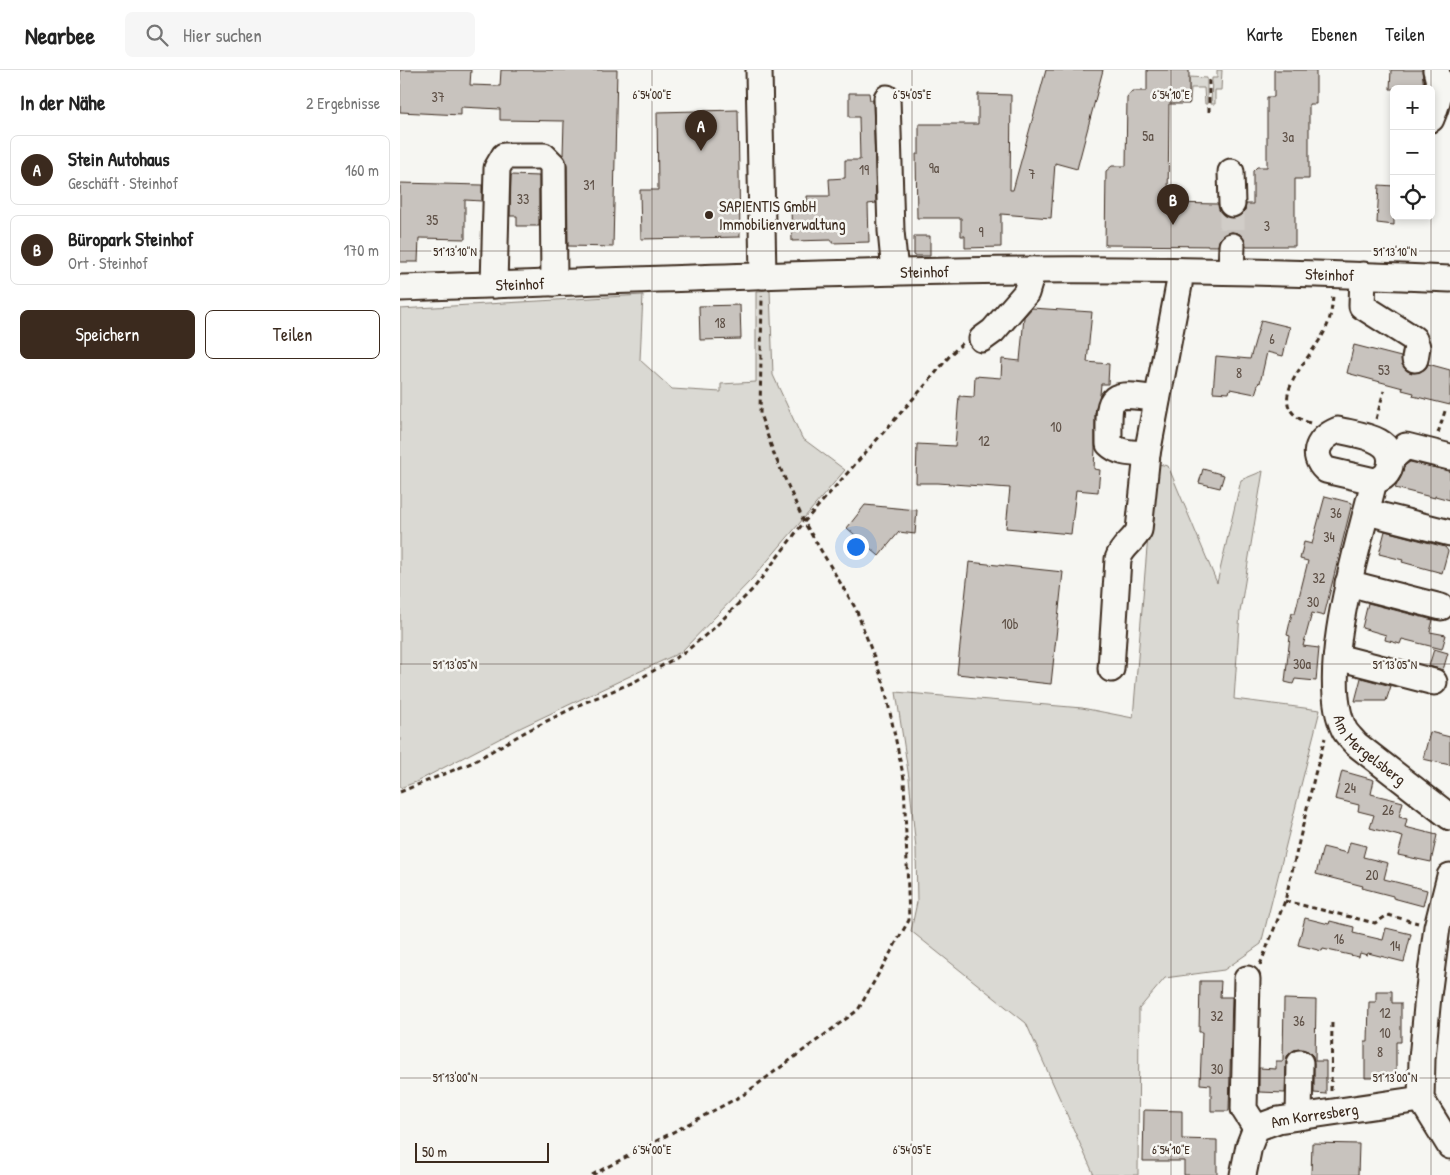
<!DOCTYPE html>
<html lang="de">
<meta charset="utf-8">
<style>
body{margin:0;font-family:"Patrick Hand",sans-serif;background:#f6f6f6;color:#222}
.controls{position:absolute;right:15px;top:15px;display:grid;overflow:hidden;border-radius:8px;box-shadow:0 2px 8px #0003}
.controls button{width:45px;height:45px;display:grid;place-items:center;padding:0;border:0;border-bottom:1px solid #e0e0e0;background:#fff;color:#222;font:25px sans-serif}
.scale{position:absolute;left:15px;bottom:12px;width:134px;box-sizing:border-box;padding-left:5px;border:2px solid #3b2a1e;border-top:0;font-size:14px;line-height:18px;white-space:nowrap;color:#3b2a1e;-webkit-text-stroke:4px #f6f6f2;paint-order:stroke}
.you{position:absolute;left:455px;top:476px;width:18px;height:18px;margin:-12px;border:4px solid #fff;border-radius:50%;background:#1a73e8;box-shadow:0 0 0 8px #1a73e833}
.badge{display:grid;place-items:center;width:32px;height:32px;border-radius:50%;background:#3b2a1e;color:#fff;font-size:16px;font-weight:700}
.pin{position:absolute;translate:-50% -41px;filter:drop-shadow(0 1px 2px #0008)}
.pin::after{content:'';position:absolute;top:26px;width:18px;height:15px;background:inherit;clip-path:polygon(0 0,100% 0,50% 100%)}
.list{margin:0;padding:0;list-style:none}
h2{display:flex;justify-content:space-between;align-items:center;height:65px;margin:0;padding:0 20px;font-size:21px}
h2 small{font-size:16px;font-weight:400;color:#767676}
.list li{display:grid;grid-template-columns:32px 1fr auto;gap:15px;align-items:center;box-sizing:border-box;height:70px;margin:0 10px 10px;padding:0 10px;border:1px solid #e0e0e0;border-radius:8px}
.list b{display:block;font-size:19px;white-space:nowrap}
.list p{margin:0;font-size:16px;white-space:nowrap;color:#767676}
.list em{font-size:16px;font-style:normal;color:#767676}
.actions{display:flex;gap:10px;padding:15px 20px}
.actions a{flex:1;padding:11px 0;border:1px solid #3b2a1e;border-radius:8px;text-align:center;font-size:18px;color:#3b2a1e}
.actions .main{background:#3b2a1e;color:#fff}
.icon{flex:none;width:28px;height:28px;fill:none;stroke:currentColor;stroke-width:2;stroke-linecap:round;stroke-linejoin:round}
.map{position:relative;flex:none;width:1050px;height:1105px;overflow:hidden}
header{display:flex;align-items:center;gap:30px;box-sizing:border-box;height:70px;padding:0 25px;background:#fff;border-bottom:1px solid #e0e0e0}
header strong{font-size:24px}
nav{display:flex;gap:28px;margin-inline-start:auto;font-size:18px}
.search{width:350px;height:45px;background:#f6f6f6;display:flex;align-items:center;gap:12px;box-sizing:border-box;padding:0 18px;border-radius:8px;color:#767676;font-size:19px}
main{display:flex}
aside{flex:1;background:#fff}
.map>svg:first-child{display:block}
</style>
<header>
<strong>Nearbee</strong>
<div class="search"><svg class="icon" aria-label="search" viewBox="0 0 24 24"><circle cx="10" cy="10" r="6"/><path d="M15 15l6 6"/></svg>Hier suchen</div>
<nav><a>Karte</a><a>Ebenen</a><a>Teilen</a></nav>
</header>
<main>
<aside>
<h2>In der Nähe<small>2 Ergebnisse</small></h2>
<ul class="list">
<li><span class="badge">A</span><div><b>Stein Autohaus</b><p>Geschäft · Steinhof</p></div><em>160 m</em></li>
<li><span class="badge">B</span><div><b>Büropark Steinhof</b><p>Ort · Steinhof</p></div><em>170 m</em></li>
</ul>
<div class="actions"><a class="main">Speichern</a><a>Teilen</a></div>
</aside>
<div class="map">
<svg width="1050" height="1105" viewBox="0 0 1050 1105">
<rect width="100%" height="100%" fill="#f6f6f2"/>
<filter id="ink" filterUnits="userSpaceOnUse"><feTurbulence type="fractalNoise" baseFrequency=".02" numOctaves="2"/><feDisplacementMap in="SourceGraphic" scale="10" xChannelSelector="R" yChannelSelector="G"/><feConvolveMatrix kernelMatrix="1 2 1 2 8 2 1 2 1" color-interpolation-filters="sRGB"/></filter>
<g filter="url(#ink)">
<path fill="#dad9d3" stroke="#8a8278" d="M817,0H822L821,20H815V34H811L812,8H817Z
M789,7L807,8V34H805L804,18H791L790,33H789Z
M370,220L373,305L402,368L445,400L352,509L281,582L122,657L16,712L0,718V239L243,225L240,290L272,319L321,322V314L356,312V221Z
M754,393L768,396L817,513L841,410L863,401L840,542L834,629L920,640L861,874L824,900L765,908L739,939L738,1105H694L626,953L511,861L517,832L516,779L509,708L496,622L682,638L733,648Z"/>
<path fill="#c8c3be" stroke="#3b2a1e" d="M0,0H71L70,15L100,16L101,0H217L213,177L168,176L167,95L163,85L164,51L100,50V39L61,37V45L0,42Z
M646,0H703L677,99L655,93L651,148L601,144V177L565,178V166H561V148H517L516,84H519V54H578V24L611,25L610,120H613Z
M747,0H789V34H769L768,133L818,134L820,142L825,146L832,148L840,146L845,140L846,134H853V101L857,97H867V27H874V0H916V34H909V109H895V176H846L844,169L840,164L832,162L825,164L820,168L818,176L705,175L706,101L712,96H726L727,27L732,21H747Z
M991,0H1022L1024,19H990Z
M449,23H469L470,30H473L476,133L468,134L469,172L432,173V170L392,171L391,138H408L407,126H430L429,109L445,108V90H460L459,47H449Z
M338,40L340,167L241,169L240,120H258L257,42Z
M111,105L139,106V156H117V146H110Z
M0,113L82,115V131L65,130V169L19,168L18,192H0Z
M979,115L994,116V155L977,153Z
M514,166H530V186H514Z
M340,235L341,269L300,270L299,236Z
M632,238L692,242L687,292L709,294L708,314H701L700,325L695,343V378L694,399L700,400L698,422L676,420L671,464L606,458L610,418L538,413H516L517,374L555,376L559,326L574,327L575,306L601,308L602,289L620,291L624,247Z
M861,250L890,257L883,286L867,282L860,313L859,312L855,324L830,319L829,323L813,322L816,286L850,289Z
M954,275L1001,287L1002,294L1006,300L1012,303L1020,302L1026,298L1028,294L1050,300V335L1013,326L1014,323L1002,320L1003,318L947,303Z
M1010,392L1050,401V430L1035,426V428L995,418L1002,405L1004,396Z
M803,399L824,405L820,418L799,413Z
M925,426L952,433L924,546L912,543L903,576L919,578L916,611L895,609L893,614L885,612L890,566L887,565L892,543H895L908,491L900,489L904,472L912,474Z
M465,435L517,440L515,464L499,462L479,486L447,458Z
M985,461L1045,477L1048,481L1042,503L1002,492L1003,490L979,484Z
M569,492L663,502L651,614L557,604Z
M968,533L1033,550L1030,562L1046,565L1042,579L1002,569L1000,574L993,572L985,570L986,565L962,558Z
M1034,579L1048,583L1043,600L1029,596Z
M961,608L991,616L986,631H955Z
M1030,662L1050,667V695L1023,689Z
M942,701L974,710L971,724L1003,732L999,747L1007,749L1005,757L1037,765L1031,792L998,785L1003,767L970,758L974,745L958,741L959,735L935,729Z
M950,772L966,776L963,787L988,793L984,809L1027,820L1023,836L993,828V826L962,818L963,816L916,804L923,777L947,783Z
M905,848L929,854L930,851L954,857L953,863L983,870L986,858L1011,864L1004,892L968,883L967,885L960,883L959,887L923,879L922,881L898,875Z
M800,911H821L820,927H832L829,1041H811V1015L800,1014L802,962H799Z
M976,921H992V933H1001V972H996V1008H965V972H968L969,932H976Z
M884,929L916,930L915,991H926V1024L914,1023V993L913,986L908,981L901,979L894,980L887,986L886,993L885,1023L859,1022V998L876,999V991H883Z
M744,1040L782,1041V1069L817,1070V1105H784V1091H743Z
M912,1073L959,1074L958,1105H911Z"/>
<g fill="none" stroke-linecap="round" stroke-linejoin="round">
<path stroke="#d1cdc8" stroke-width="25" stroke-dasharray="25 12" stroke-linecap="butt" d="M832,134V176"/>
<g stroke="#3b2a1e" stroke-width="29">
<g id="minor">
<path d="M359,0L363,206"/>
<path d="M487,28L491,161L495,202"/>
<path d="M1031,49C1038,32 1042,18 1036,0"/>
<path d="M831,102L832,134"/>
<path d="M831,201L832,176"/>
<path d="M963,205L962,236L1014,269L1017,277L1015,289"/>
<path d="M94,215L97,98L104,86H144L153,95L154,213"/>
<path id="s1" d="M0,218C211,211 422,202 633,200C772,199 911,203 1050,209"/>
<path d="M582,269L593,261L626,223L633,200"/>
<path d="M938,360C957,365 996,367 990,396C988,405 982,409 974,411L926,400C909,384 919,368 938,360Z"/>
<path d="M747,384C734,383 719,384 709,374C709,325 705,321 757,329"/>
<path d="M991,389L1006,376L1050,387"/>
<path id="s2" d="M974,411C960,471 917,603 944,659C946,664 952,669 956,674L1050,747"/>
<path d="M967,442L1050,463"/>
<path d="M948,513L1041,537"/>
<path d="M937,587L1034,612"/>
<path d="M711,599L718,489C722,476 733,472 739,460L747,384L779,215L780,201"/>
<path d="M1050,806L1037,857L1028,926L1022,989L1021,1029L1050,1076"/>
<path d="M847,909L844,1039L856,1058"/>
<path d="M899,1046L900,993"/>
<path id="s3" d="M843,1105L849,1076L856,1058L878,1050L1021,1029"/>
</g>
</g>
<path stroke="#3b2a1e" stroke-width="3" stroke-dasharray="5 4" stroke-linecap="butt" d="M809,42V8
M976,349L984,321
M910,353C855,335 917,284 927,256C931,247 932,236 933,226
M1038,363L1046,338
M0,722L71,693L127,661L181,634L234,612L284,583L315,557L354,518L404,452L528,312L552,283L563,273
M885,831L975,853L988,845L1018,853
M860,895L885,831L915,704L925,668
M931,1021L932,952
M192,1105L343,1025L458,940L509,850L504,709L484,614L456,539L404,452L374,384L360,344L362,226"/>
<use href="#minor" stroke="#f6f6f2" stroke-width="25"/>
</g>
</g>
<path fill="none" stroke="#3b2a1e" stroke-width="1" stroke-opacity="0.45" d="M252,0V1105M512,0V1105M771,0V1105M1031,0V19M1031,146V1105M0,181H1050M0,594H1050M0,1008H1050"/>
<circle fill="#3b2a1e" stroke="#f6f6f2" stroke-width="2" cx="309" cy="145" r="5"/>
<g text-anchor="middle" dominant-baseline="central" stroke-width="5" stroke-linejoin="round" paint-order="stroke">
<g font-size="14" fill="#5e5046">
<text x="38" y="26">37</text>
<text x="748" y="65">5a</text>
<text x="888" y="66">3a</text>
<text x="534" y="97">9a</text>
<text x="464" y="99">19</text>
<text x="632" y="103">7</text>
<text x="189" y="114">31</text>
<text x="123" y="128">33</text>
<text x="32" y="149">35</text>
<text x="867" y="155">3</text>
<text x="581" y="161">9</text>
<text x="320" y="252">18</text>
<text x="872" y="268">6</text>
<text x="984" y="299">53</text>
<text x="839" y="302">8</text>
<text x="656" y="356">10</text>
<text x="584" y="370">12</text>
<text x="936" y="442">36</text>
<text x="929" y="466">34</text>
<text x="919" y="507">32</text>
<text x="913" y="531">30</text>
<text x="610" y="553">10b</text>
<text x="902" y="593">30a</text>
<text x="950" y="717">24</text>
<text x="988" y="739">26</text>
<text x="972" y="804">20</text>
<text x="939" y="868">16</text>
<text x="995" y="875">14</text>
<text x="985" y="942">12</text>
<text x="817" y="945">32</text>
<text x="899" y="950">36</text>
<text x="985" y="962">10</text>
<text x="980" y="981">8</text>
<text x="817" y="998">30</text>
</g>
<g font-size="16" fill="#3b2a1e" stroke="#f6f6f2" text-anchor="start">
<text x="319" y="136">SAPIENTIS GmbH<tspan x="319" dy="18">Immobilienverwaltung</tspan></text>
</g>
<g font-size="16" fill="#3b2a1e" stroke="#f6f6f2">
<text stroke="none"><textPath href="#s1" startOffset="525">Steinhof</textPath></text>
<text stroke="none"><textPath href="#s1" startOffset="930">Steinhof</textPath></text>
<text stroke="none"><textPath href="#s1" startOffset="120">Steinhof</textPath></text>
<text stroke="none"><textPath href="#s2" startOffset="286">Am Mergelsberg</textPath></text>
<text stroke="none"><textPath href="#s3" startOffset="109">Am Korresberg</textPath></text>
</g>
</g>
<g font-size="12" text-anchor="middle" fill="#3b2a1e" stroke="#f6f6f2" stroke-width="5" stroke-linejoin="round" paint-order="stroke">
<text x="252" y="29">6°54'00"E</text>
<text x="512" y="29">6°54'05"E</text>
<text x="771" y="29">6°54'10"E</text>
<text x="55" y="186">51°13'10"N</text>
<text x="995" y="186">51°13'10"N</text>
<text x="55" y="599">51°13'05"N</text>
<text x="995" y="599">51°13'05"N</text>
<text x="55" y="1012">51°13'00"N</text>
<text x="995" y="1012">51°13'00"N</text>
<text x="252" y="1084">6°54'00"E</text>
<text x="512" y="1084">6°54'05"E</text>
<text x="771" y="1084">6°54'10"E</text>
</g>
</svg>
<div class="controls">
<button>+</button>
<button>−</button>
<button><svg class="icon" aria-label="locate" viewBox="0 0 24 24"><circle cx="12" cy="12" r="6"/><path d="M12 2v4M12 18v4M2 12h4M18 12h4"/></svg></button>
</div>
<div class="scale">50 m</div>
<div class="you"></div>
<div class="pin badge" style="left:301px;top:81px">A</div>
<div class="pin badge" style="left:773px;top:155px">B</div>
</div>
</main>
